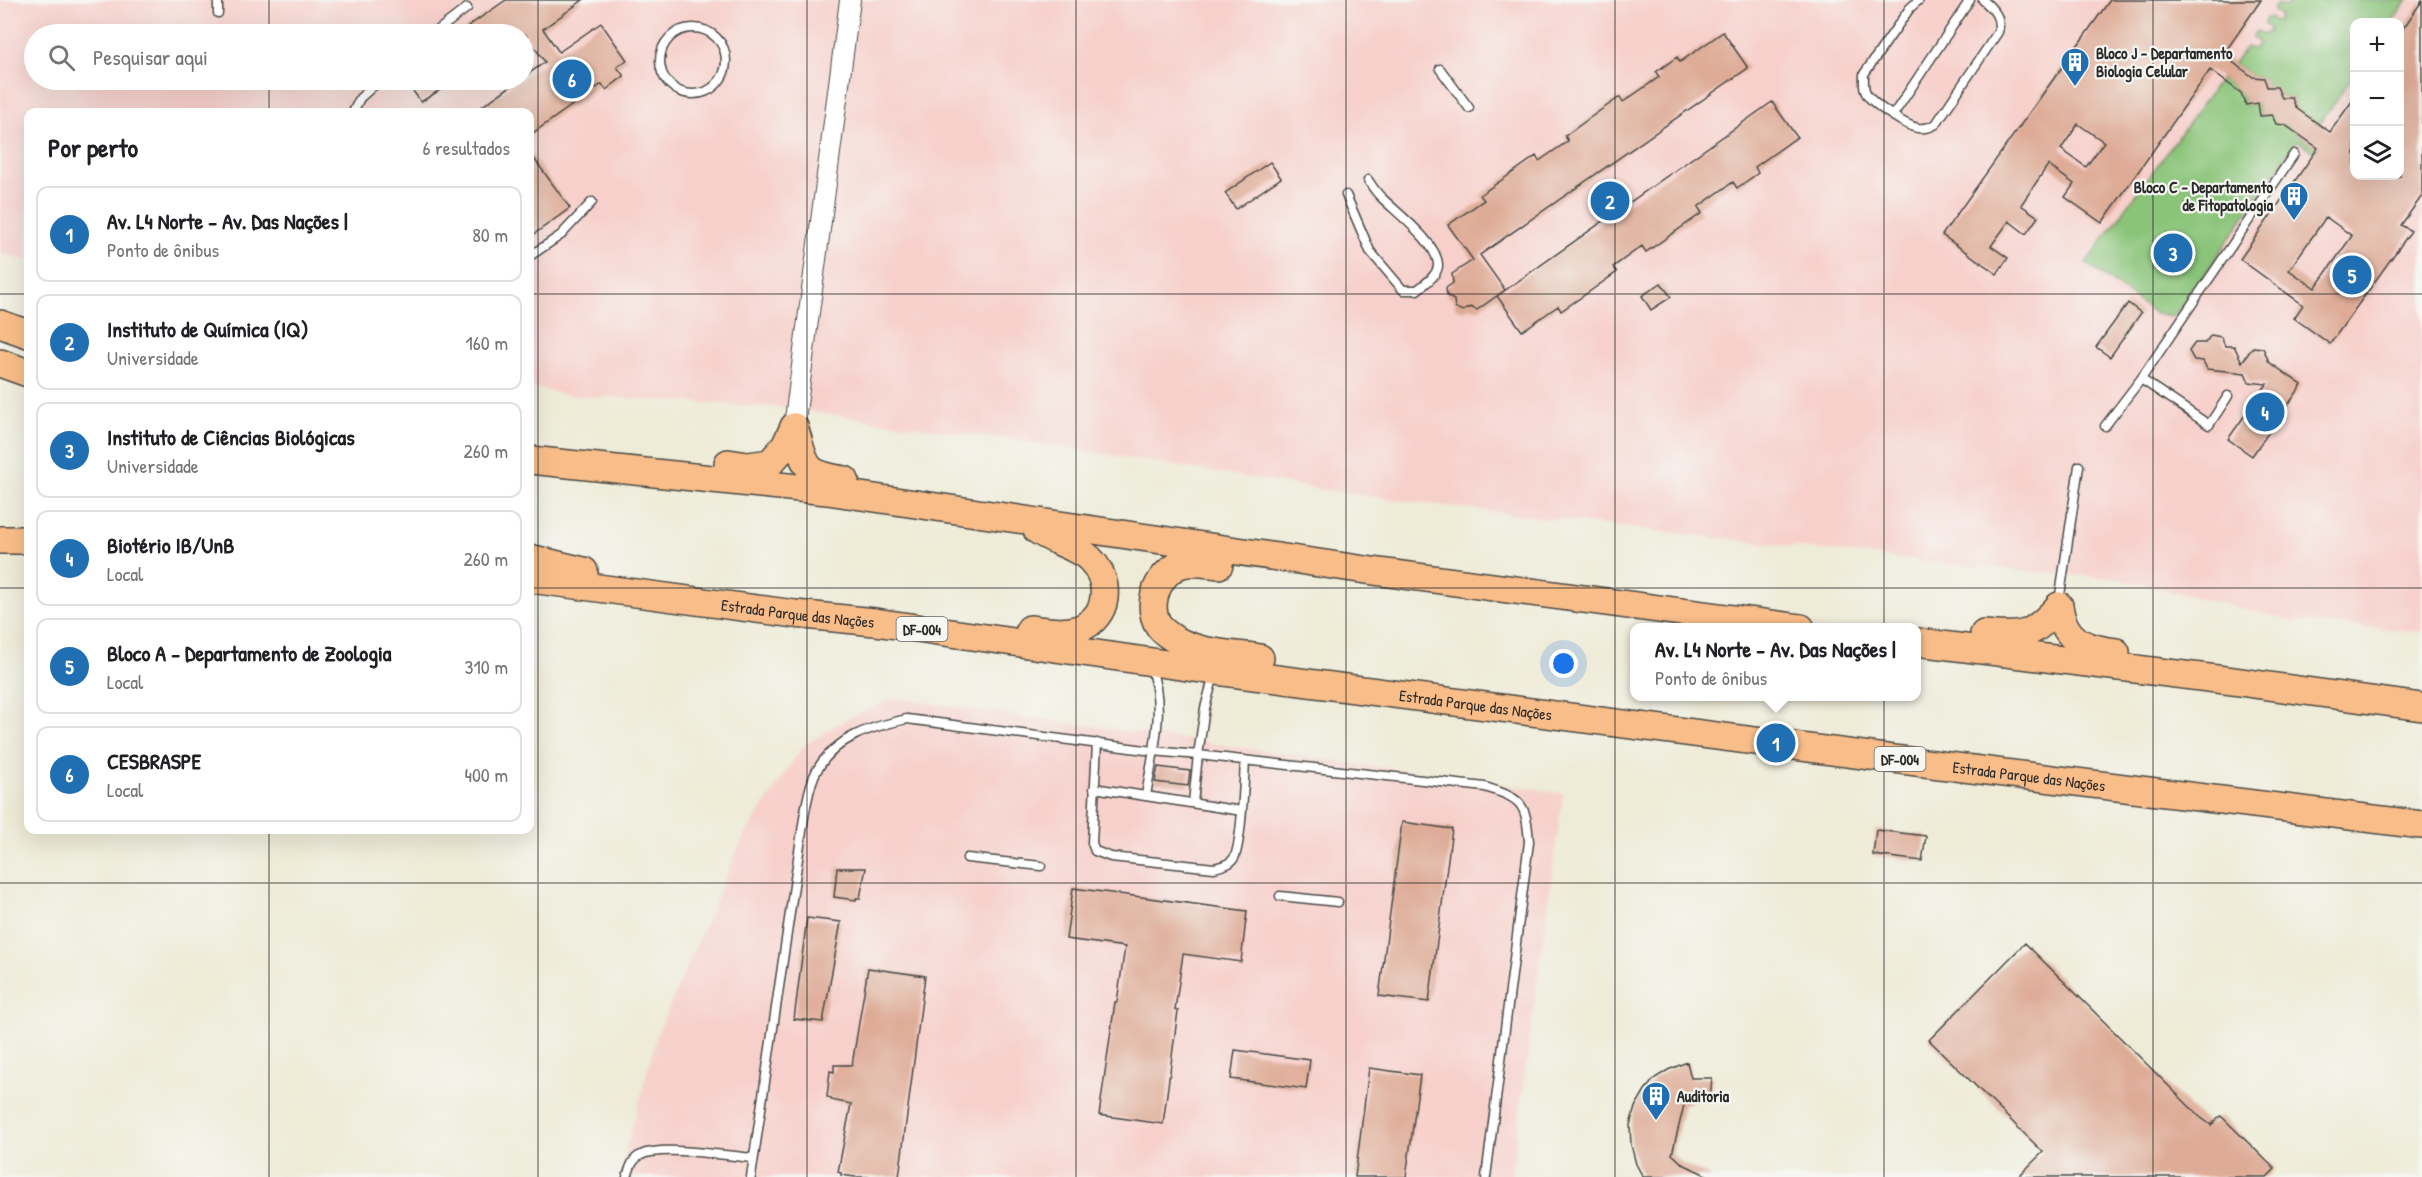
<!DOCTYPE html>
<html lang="pt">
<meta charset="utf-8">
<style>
body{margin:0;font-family:"Patrick Hand",sans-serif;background:#f2f2f2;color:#202124}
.controls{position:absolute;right:18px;top:18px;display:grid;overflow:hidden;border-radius:12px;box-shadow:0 6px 24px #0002}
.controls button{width:54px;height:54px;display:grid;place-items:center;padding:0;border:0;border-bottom:2px solid #e0e0e0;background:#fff;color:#202124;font:30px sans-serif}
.you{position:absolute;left:1564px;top:664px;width:21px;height:21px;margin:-15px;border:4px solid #fff;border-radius:50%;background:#1a73e8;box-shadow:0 0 0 9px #1a73e833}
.badge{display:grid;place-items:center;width:39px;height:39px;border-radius:50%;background:#1f6fb2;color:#fff;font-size:20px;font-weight:700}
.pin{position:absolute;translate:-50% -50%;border:3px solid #fff;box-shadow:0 2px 6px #0006}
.popup{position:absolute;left:1630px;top:623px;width:291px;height:78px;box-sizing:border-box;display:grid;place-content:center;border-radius:12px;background:#fff;filter:drop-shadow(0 2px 4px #0005);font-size:20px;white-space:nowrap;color:#757577}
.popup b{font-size:22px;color:#202124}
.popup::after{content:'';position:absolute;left:50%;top:100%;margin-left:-12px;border:12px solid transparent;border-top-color:#fff}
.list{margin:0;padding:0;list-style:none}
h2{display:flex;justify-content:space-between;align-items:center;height:78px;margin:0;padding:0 24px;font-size:26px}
h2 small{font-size:20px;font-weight:400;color:#757577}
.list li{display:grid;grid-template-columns:39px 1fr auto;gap:18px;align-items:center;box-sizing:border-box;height:96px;margin:0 12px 12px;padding:0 12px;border:2px solid #e0e0e0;border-radius:12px}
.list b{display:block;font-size:22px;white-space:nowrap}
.list p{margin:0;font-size:20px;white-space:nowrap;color:#757577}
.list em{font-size:20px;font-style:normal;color:#757577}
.icon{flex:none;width:33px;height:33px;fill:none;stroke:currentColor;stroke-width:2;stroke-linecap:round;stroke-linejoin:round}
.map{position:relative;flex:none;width:2422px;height:1177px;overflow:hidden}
.search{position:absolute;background:#fff;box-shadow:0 6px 24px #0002;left:24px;top:24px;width:510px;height:66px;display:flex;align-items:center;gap:15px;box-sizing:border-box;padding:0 21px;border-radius:33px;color:#757577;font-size:22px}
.panel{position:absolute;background:#fff;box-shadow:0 6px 24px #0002;left:24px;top:108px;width:510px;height:726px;border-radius:12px}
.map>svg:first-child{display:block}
</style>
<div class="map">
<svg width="2422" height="1177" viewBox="0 0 2422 1177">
<rect width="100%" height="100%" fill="#f6f6f2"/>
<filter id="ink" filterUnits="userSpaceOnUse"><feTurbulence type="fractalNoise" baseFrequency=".0167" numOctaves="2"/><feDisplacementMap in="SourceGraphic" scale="12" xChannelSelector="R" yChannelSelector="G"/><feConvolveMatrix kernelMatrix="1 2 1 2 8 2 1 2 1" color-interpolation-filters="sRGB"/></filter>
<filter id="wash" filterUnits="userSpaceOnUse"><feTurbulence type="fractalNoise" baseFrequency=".008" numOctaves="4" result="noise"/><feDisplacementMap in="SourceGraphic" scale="24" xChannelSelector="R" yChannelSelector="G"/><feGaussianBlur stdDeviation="1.35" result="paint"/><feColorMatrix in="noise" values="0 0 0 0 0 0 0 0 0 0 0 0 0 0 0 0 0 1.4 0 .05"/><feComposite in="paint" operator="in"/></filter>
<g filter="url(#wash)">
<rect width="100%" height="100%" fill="#eeebd7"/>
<path fill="#f7d0cb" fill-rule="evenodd" d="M0,0H2422V632L2294,621L2120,579L1937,563L1534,517L1336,492L1022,441L775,407L564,395L530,386V112H28V261L0,253ZM2354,22H2400V176H2354ZM34,34H524V80H34Z
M894,698L1563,793L1511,1177H619L657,1035L742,840L802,747L846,719Z"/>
<path fill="#8ac479" stroke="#5a7852" stroke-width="1.5" d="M2289,0H2408L2392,22H2354V75L2319,124L2296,108L2292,98H2282L2277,88L2267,87L2264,78L2253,77L2234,63L2246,47L2254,49L2259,43L2253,37L2255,32L2258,31L2263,35L2268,32L2269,28L2264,24L2265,19L2270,18L2275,21L2279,20L2280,15L2274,11V6L2279,4L2284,7L2289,4Z
M2221,78L2241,93L2246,105L2258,103L2260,116L2272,115L2323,153L2320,157L2297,140L2184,304L2172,317L2156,314L2086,263Z"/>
<g id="blocks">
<path fill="#deab96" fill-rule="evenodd" d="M506,0H583L543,29L559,52L601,23L627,60L617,67L624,76L606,90L602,84L530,135V112H474L545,62L525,34H457Z
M2110,0H2261L2223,55L2253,77L2264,78L2267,87H2277L2282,98H2292L2296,108L2330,132L2355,97V176H2400V33L2422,1V196L2401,225L2411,231L2330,344L2294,318L2303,305L2240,259L2318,148L2285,125L2276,124L2272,115L2260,116L2258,103L2246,105L2241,93L2210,70L2102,223L2065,197L2074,184L2048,165L2021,205L2038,217L2026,234L2009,221L1991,246L2008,258L1997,274L1942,235ZM2078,124L2104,142L2086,167L2061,149ZM2326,217L2352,236L2315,288L2289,270Z
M1723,32L1748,68L1480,255L1505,290L1477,310L1470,307L1463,311L1455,308L1454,300L1447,296L1446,288L1453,283L1452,274L1473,260L1448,225L1484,200L1480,195L1509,175L1536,156L1539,161L1568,141L1565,136L1598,112L1620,97L1623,102L1659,77L1656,72L1677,57L1680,62Z
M405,80H456L421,102Z
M1772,102L1797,137L1755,167L1758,173L1737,188L1733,182L1698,207L1702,213L1646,252L1642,246L1613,267L1617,272L1586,294L1561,311L1558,306L1522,331L1497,296Z
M530,153L570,208L530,237Z
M1270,162L1281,178L1236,209L1225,193Z
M1661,283L1671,297L1651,310L1642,296Z
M2128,303L2141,313L2110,357L2096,347Z
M2211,335L2221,337L2225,346H2234L2242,362L2253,347L2263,348L2269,362L2302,385L2252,456L2228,439L2267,384L2249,382L2245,373L2207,369L2203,361L2194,360L2189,351L2195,343H2205Z
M1158,767L1190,771L1188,786L1155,782Z
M1402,822L1452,829L1429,1002L1379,996Z
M1876,830L1926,836L1922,861L1873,855Z
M837,868H866L860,898H856V900L834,897Z
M1073,888L1247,911L1241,962L1183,954L1175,1010L1178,1011L1163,1124L1099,1115L1115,1002H1117L1125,947L1066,939Z
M807,918L841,922L823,1022L794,1019Z
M2025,943L2200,1117L2211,1125L2221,1116L2275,1169L2267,1177H2018L2043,1152L1929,1040Z
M868,968L925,976L899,1177H855L841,1175V1173L838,1172L851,1104L831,1100V1098L827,1097L830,1071L834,1072V1065H852Z
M1235,1050L1310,1060L1306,1089L1231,1079Z
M1687,1062L1691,1078H1712L1710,1099L1696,1100L1684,1105L1672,1154L1683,1164L1710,1177H1643L1636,1164L1631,1145L1630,1125L1635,1107L1645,1090L1655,1078L1668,1070Z
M1369,1068L1420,1075L1406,1177H1355Z"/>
</g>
</g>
<g filter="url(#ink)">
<use href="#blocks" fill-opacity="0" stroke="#484845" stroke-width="1.5"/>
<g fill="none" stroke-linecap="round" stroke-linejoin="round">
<g stroke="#484845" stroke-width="11">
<path id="service" d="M1919,0L1910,8L1864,74C1864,81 1863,87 1866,93C1872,104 1906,126 1918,128C1924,129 1931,127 1936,124L1998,32C2002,17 1993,9 1983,0
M218,13V0
M660 61a33 33 0 1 1 66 0a33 33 0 1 1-66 0Z
M433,34L467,8
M1440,69L1469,108
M353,112L360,98L380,80
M1893,115L1970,0
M1346,195L1370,251L1403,290H1417C1425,284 1437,276 1438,266C1439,244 1396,212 1382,198C1376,193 1372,186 1368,180
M530,256L561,235L592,202
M2141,379L2209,425L2228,396
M2105,426L2141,379L2294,154
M2059,602L2079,466
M1214,675L1205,708L1198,755L1485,787C1522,799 1526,802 1529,842L1486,1177
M1097,743L1092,843L1095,851L1111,857L1214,868C1221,866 1230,865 1234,858C1242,844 1244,779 1245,760
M1094,788L1242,811
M1146,796C1152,755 1167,707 1150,667
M967,858L1041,866
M1280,896L1338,902
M627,1177C630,1168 632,1159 641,1155C662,1145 728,1156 753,1158
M751,1177L805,811C808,798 810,782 817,770C837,736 871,727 907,719L1153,751L1198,755L1193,803"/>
</g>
<g stroke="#484845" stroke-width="22">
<path id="tertiary" d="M794,427L850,0"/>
</g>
<g stroke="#484845" stroke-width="30">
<g id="trunk">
<path d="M0,324L28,334"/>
<path d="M0,363L28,373"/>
<path d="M794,427C807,466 800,473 845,480"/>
<path d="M530,460L827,491L1373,571L1801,628"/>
<path d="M728,463L748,466L770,463L785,446L794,427"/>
<path d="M0,540H28"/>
<path d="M530,558L584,571"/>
<path d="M1219,565C1208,564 1192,561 1182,564C1155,573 1141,615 1167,634C1192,654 1229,653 1260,658"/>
<path id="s1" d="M530,579L795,614L875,622L1215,671L1948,766L2422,825"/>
<path d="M2059,606C2064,641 2084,648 2116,652"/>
<path d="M1030,629C1046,631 1070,635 1085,626C1111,611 1109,578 1090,559C1078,547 1052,541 1037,530"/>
<path d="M1984,634C2024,638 2032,636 2059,606"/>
<path d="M1917,642L2233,681L2422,707"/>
</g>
</g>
<use href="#service" stroke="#fff" stroke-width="8"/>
<use href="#tertiary" stroke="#fff" stroke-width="20"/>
<use href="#trunk" stroke="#f9bd89" stroke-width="27"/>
</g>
</g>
<path fill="none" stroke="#2b2b2b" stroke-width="1.5" stroke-opacity="0.55" d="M269,0V34M538,0V1177M807,0V1177M1076,0V1177M1346,0V1177M1615,0V1177M1884,0V1177M2153,0V1177M269,80V112M0,294H28M530,294H2422M0,588H28M530,588H2422M269,830V1177M0,883H2422"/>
<defs>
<g id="building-pin" transform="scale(1.5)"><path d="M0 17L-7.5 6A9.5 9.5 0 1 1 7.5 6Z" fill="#1f6fb2" stroke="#f6f6f2"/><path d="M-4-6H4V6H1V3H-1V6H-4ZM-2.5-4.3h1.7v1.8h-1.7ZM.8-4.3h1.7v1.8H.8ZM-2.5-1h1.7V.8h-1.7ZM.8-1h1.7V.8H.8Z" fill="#fff"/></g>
</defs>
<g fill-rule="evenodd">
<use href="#building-pin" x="2075" y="62"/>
<use href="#building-pin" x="2294" y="196"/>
<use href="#building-pin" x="1656" y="1096"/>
</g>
<g text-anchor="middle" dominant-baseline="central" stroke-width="4.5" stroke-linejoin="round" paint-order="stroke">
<g fill="#f6f6f2" stroke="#686867" stroke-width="1.5">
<rect x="896.5" y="617" width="51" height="24" rx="4.5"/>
<rect x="1874.5" y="747" width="51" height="24" rx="4.5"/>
</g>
<g font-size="15" font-weight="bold" fill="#2b2b2b">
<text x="922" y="629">DF-004</text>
<text x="1900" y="759">DF-004</text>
</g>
<g font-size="16" font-weight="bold" fill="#2b2b2b" stroke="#f6f6f2" text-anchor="start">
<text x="2096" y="53">Bloco J - Departamento<tspan x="2096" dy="18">Biologia Celular</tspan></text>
<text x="2273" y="187" text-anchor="end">Bloco C - Departamento<tspan x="2273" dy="18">de Fitopatologia</tspan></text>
<text x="1677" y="1096">Auditoria</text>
</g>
<g font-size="16" fill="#2b2b2b" stroke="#f6f6f2">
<text stroke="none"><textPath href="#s1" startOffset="270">Estrada Parque das Nações</textPath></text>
<text stroke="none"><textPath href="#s1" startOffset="954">Estrada Parque das Nações</textPath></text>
<text stroke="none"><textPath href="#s1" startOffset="1512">Estrada Parque das Nações</textPath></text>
</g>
</g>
</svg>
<div class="controls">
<button>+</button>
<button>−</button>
<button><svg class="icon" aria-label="layers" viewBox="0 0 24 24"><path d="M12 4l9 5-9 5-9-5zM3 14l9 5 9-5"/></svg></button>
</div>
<div class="you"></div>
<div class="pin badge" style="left:1776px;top:743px">1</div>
<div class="popup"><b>Av. L4 Norte - Av. Das Nações |</b>Ponto de ônibus</div>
<div class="pin badge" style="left:1610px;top:201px">2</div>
<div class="pin badge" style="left:2173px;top:253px">3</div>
<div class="pin badge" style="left:2265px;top:412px">4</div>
<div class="pin badge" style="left:2352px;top:275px">5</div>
<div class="pin badge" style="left:572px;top:79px">6</div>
<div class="search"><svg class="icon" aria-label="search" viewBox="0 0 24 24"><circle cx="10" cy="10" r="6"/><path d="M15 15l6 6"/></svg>Pesquisar aqui</div>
<section class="panel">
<h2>Por perto<small>6 resultados</small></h2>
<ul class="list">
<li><span class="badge">1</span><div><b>Av. L4 Norte - Av. Das Nações |</b><p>Ponto de ônibus</p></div><em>80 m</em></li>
<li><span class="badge">2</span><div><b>Instituto de Química (IQ)</b><p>Universidade</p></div><em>160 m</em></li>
<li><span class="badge">3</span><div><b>Instituto de Ciências Biológicas</b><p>Universidade</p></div><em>260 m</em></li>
<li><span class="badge">4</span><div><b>Biotério IB/UnB</b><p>Local</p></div><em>260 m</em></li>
<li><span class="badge">5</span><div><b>Bloco A - Departamento de Zoologia</b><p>Local</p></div><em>310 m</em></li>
<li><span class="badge">6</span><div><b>CESBRASPE</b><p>Local</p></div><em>400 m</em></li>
</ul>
</section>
</div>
